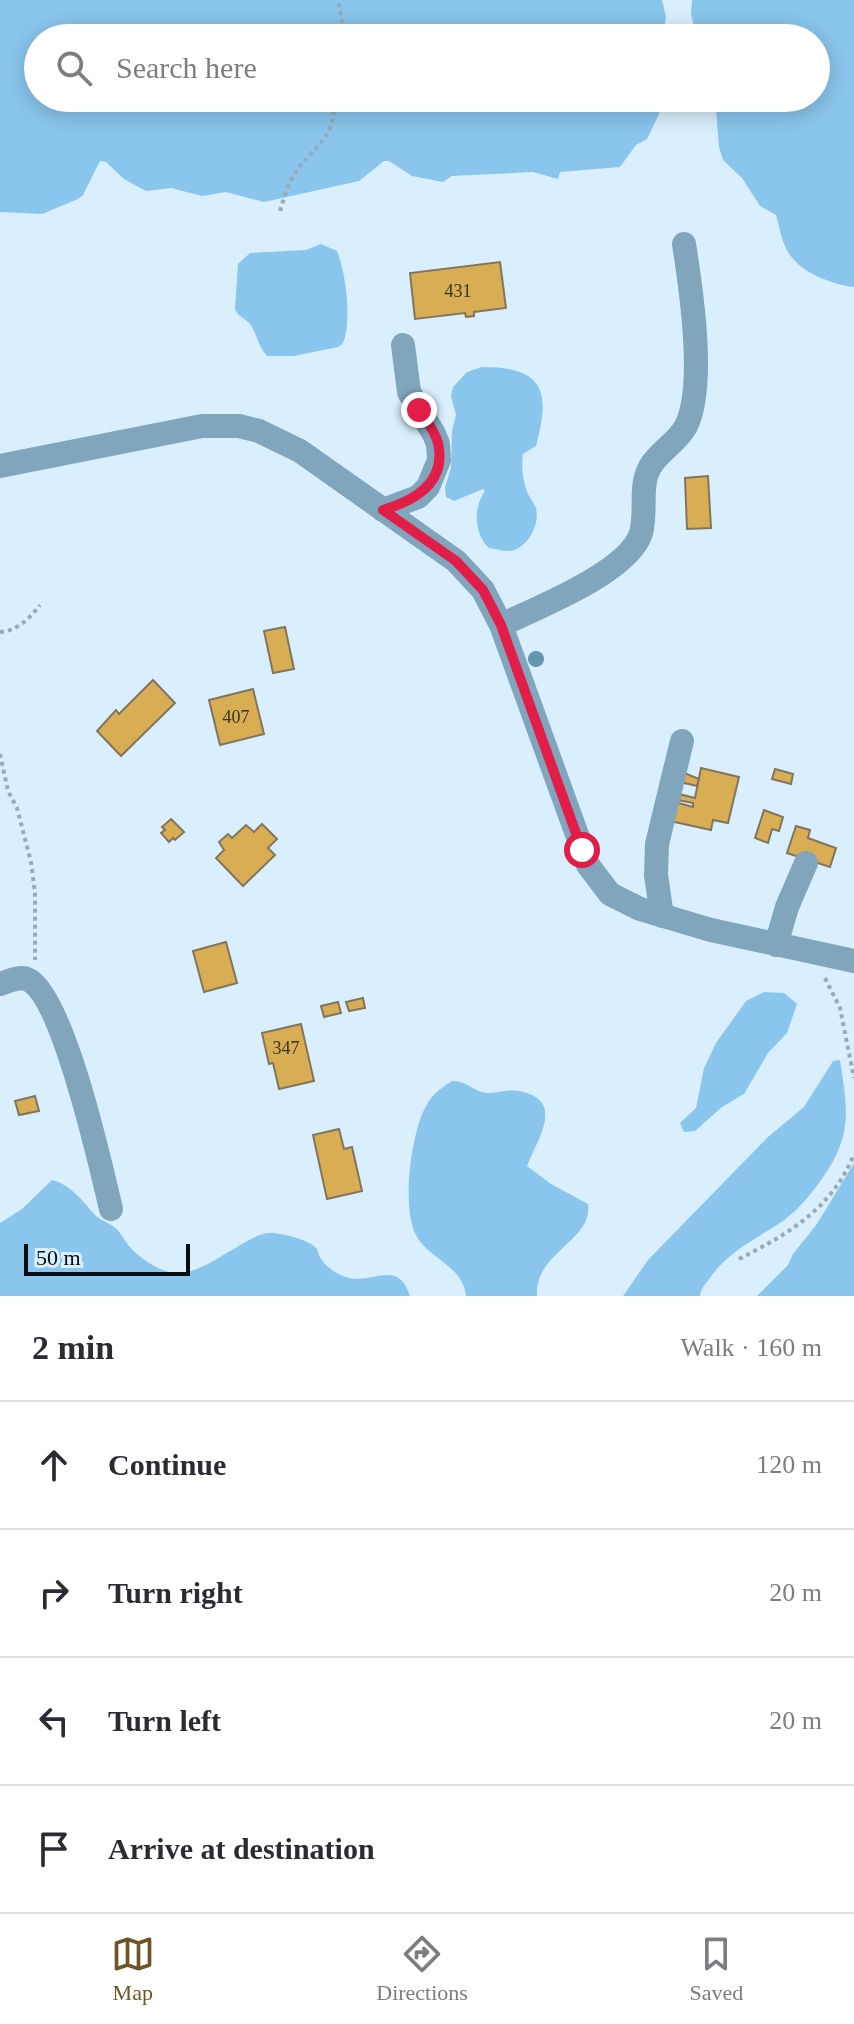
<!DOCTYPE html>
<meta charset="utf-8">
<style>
body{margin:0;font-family:"Times New Roman",serif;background:#f2f2f3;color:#2b2b33}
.scale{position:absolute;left:24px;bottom:20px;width:166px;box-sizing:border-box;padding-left:8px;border:4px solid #040d12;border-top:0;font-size:22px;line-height:28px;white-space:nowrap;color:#040d12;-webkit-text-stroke:6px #d9effd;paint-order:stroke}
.stop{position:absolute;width:24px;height:24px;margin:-18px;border:6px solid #e11d48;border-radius:50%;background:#fff}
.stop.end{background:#e11d48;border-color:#fff;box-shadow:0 2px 8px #0008}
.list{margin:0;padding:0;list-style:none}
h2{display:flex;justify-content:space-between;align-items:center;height:104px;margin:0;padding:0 32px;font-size:34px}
h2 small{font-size:26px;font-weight:400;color:#7c7c81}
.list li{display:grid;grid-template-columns:52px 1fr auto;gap:24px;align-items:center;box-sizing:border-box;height:128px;padding:0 32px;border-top:2px solid #e1e1e2}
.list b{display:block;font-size:30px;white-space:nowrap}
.list em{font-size:26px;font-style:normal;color:#7c7c81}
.icon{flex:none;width:44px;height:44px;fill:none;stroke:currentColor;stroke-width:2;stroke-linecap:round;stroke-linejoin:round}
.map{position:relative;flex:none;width:854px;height:1296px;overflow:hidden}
.search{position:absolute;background:#fff;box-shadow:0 4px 20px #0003;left:24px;right:24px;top:24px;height:88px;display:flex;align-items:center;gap:20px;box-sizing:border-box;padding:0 28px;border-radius:44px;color:#7c7c81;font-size:30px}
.sheet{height:616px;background:#fff}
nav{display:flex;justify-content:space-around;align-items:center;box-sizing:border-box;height:112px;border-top:2px solid #e1e1e2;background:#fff;font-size:22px;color:#7c7c81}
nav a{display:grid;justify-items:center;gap:4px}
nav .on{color:#6d5525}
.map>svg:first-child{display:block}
</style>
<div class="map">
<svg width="854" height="1296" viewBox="0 0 854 1296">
<rect width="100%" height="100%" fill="#d9effd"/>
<path fill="#89c5ec" d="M0,0H662L666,17L663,38H38V98H661L659,114L647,139L636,145L620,167L560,172L558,179L533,172L452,176L443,182L412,176L389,161H384L359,181L264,202L226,192L202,196L171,188L146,191L124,179L106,162L100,161L83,195L78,199L42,214L0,212Z
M692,0H854V287C830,284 795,271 785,246C781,237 779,225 776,215L760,206L742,178L723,160L719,147L715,98H816V38H697L691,15Z
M321,244L337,251C346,273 352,321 343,343L338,347L294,356H267C258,346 257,334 250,324C244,317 239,318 235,309L238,264L250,253L306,250Z
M482,367C544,367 551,391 536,446L523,454C521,467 523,480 527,492C529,497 534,502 536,508C540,524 529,545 514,550C506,553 497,549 489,548C474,534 473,508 485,491L483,489L454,501L446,497L445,487L451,468L452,431L456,415L451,396L453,387L467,372Z
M764,992L784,993L797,1004L787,1033L768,1053L744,1094L722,1107L695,1131L684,1132L680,1123L696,1108L704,1068L716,1043L746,1001Z
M840,1060C848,1113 853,1136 819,1183C809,1197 795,1213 780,1223C755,1239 730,1251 712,1275C707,1283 701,1287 700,1296H623L648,1260L768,1137L804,1107L833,1061Z
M452,1081C466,1080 474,1092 487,1093C498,1093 509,1089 519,1091C566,1100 538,1138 527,1166L551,1184L588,1204C593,1241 534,1252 537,1296H466C463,1265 428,1259 416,1235C401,1207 411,1127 429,1101C434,1093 444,1086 452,1081Z
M854,1163V1296H757L788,1265L793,1254L817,1224Z
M52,1180C71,1185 82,1200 94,1214C99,1220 108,1222 114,1227C121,1232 124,1240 129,1246C140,1258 154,1268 169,1272C197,1280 235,1243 263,1234C273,1230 307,1239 315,1247C318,1249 318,1254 320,1257C325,1266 335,1273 343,1276C370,1288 397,1256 410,1296H0V1223L22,1209Z"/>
<path fill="#d9ad54" stroke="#82755d" stroke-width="2" d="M500,262L506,308L474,312V316L466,317L465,313L415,319L410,273Z
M708,476L711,528L687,529L685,478Z
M285,627L294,669L273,673L264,631Z
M153,680L175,703L121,756L97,731L116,710L119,714Z
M253,689L264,734L220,745L209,700Z
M701,768L739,777L728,823L713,820L711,830L670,821L675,802L693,807V803L673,799L675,793L695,798Z
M775,769L793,774L791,784L772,779Z
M682,772L699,779L697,786L676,781Z
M764,810L783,817L779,831L772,829L768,843L755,838Z
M171,819L184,832L175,840L173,838L169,842L161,833L165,830L162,827Z
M262,824L277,839L268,848L275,855L243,886L216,858L224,850L219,842L228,834L232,838L246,825L254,832Z
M796,826L810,830L808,838L836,848L830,867L787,853Z
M226,942L237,983L204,992L193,951Z
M363,998L365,1008L349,1011L346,1002Z
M338,1002L341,1013L324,1017L321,1006Z
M301,1024L314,1081L279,1089L273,1063L269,1064L262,1033Z
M35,1096L39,1111L19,1115L15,1101Z
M339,1129L344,1149L352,1147L362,1191L327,1199L313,1135Z"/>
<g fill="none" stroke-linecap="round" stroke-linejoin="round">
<path stroke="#98aab5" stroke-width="4" stroke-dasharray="4 4" stroke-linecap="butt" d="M336,38L342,20L338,0
M280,211C283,201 286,190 291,180C309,146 337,143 334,98
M0,632C17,631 30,618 40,605
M0,754L8,791L17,808L31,862L35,893V960
M825,978L840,1008L854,1078
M739,1259C788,1234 832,1209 854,1154"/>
<path stroke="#80a5bd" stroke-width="24" d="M0,466L202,426H239L259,431L300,451L456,561L483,590L501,625L588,865L610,894L640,909L711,930L854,961
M383,510L418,497L428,487L439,460L438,444L434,434L409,392L403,345
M501,625C537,608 629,572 641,533C647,512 639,486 650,467C659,451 677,443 686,426C706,386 691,288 684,244
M662,916L656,875L657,844L682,741
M776,945L787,907L806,863
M0,984C10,981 20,975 29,980C64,1000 101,1167 111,1209"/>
</g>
<circle fill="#6296b1" cx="536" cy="659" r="8"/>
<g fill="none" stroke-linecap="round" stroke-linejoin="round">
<path stroke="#e11d48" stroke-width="10" d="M419,410C426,420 435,431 438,443C447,483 414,501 383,510L456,561L483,590L501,625L582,850"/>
</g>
<g text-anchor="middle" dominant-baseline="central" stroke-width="6" stroke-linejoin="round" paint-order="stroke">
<g font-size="18" fill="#393522">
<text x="458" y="291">431</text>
<text x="236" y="717">407</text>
<text x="286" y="1048">347</text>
</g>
</g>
</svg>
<div class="scale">50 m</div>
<div class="stop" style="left:582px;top:850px"></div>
<div class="stop end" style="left:419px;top:410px"></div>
<div class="search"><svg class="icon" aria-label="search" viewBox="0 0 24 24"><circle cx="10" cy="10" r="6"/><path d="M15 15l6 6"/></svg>Search here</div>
</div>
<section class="sheet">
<h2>2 min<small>Walk · 160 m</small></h2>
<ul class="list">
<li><svg class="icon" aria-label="ahead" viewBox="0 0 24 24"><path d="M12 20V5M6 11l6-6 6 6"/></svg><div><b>Continue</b></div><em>120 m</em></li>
<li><svg class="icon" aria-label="right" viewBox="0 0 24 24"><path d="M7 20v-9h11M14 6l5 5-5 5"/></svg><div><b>Turn right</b></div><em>20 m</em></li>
<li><svg class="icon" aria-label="left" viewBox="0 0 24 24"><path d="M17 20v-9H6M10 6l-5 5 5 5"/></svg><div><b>Turn left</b></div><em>20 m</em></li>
<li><svg class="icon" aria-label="arrive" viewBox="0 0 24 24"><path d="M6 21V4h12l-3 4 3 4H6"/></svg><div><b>Arrive at destination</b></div></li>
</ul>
</section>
<nav>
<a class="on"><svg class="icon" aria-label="map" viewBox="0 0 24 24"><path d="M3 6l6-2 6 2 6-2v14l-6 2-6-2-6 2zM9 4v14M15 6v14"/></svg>Map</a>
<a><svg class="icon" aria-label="directions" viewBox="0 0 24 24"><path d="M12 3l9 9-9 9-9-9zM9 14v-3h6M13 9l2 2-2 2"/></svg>Directions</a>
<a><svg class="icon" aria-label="saved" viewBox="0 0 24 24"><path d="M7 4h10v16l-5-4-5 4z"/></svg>Saved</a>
</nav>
